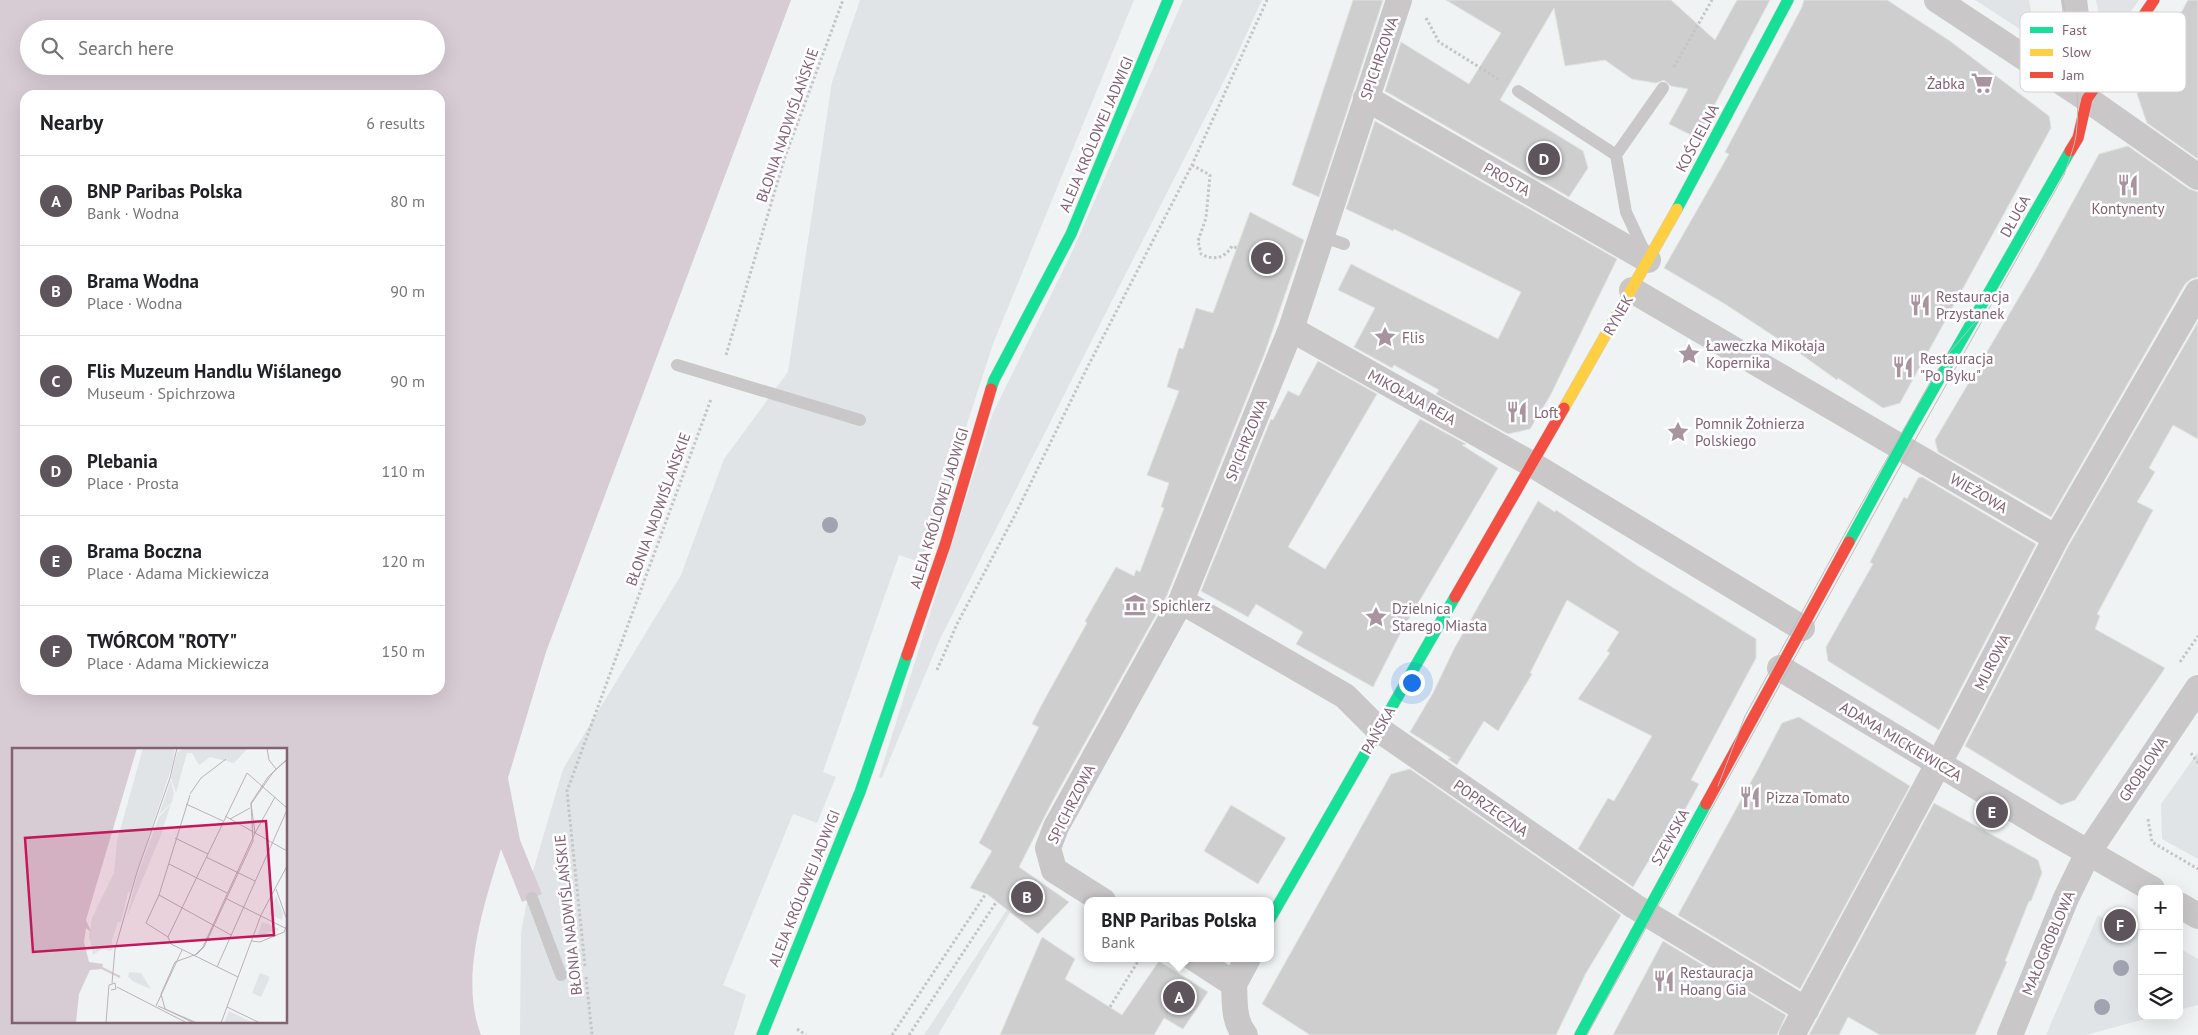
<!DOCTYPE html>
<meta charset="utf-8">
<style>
body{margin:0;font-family:"PT Sans",sans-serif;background:#f2f2f2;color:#202124}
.controls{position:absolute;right:15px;bottom:15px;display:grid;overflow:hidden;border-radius:10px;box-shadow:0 5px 20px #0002}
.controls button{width:45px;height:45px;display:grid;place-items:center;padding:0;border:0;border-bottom:1px solid #e0e0e0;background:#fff;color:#202124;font:25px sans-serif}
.you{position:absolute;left:1411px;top:682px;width:18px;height:18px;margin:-12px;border:4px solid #fff;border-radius:50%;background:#1a73e8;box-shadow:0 0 0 8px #1a73e833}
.badge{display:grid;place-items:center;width:32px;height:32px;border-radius:50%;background:#5d555b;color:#fff;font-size:16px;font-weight:700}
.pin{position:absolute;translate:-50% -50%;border:2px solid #fff;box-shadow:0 1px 5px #0006}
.popup{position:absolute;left:1084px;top:897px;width:190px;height:65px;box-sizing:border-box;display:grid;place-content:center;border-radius:10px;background:#fff;filter:drop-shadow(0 1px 4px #0005);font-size:16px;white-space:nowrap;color:#757577}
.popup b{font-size:19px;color:#202124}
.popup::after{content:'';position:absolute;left:50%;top:100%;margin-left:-10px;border:10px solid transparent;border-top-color:#fff}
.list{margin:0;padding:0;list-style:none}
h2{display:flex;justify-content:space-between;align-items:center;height:65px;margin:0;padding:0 20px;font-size:21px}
h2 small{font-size:16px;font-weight:400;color:#757577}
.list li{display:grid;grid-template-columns:32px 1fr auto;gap:15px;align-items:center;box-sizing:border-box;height:90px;padding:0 20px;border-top:1px solid #e0e0e0}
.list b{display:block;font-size:19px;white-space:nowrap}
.list p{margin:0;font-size:16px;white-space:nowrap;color:#757577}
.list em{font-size:16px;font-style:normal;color:#757577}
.icon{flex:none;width:28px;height:28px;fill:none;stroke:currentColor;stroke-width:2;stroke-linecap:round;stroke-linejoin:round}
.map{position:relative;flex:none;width:2198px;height:1035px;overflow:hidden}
.search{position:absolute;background:#fff;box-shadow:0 5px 20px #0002;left:20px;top:20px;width:425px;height:55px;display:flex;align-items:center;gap:12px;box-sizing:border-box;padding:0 18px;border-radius:28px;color:#757577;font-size:19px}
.panel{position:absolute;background:#fff;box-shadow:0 5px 20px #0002;left:20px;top:90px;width:425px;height:605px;border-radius:15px}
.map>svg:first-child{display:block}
</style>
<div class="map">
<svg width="2198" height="1035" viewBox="0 0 2198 1035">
<rect width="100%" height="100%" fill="#f0f3f3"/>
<path fill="#e0e4e7" d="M860,0H1134L993,344L922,563L899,555L823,772L836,777L817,823L793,814L723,985L746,995L734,1035H520L521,933L531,878L563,769L681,575L724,459L788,372L832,82Z
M1183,0H1262L1235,59L940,639L882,778L879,777L992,415L1072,252Z
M1975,0H2029L2036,39H2035Z
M2096,0H2139L2117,31L2113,32L2102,28Z
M2198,752V859L2162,839L2161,804Z
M1008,908L1011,911L938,1035H924Z
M2098,915L2120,930H2128L2132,921L2142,927V1016H2156L2086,1035H2046Z
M2179,948L2198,959V1005L2179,1010Z"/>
<path fill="#d8ccd4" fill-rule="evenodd" d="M0,0H791L546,652L508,778L520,840L542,894L522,902L501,849C484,905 459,978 481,1035H0ZM29,29H436V66H29ZM25,95H440V690H25ZM14,749H286V1021H14Z"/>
<path fill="#cfcecf" stroke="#e0e2e2" d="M1353,0H1383L1319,197L1292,185Z
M1446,0H1671L1715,40L1737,0H1770L1697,138L1669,124L1688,89L1671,86L1664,80L1656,83L1632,79L1605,60L1565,66L1554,8L1500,100L1583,151L1588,168L1569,197L1385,91L1401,42L1469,84L1501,33Z
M1804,0H1887L1950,41L2049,116L2051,128L1900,403L1883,408L1838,378L1837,380L1798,352L1725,304L1664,268L1729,154L1725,152L1802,7Z
M2188,0H2198V159L2147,123L2137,94L2172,36L2170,33Z
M1375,121L1617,259L1550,396L1530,429L1508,434L1436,394L1439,390L1394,365L1392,368L1354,347L1375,308L1338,290L1351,264L1498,339L1521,292L1394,229L1393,231L1346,209Z
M2128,146L2189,189L2198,192V277L2191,279L2185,284L2051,517L1938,452L1935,440L2037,267L2099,154Z
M1250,212L1304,240L1264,355L1167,595L1052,802L1019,867L1069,902L1038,934L987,894L970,888L992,851L979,843L1039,727L1032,724L1041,706L1087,623L1085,621L1116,567L1134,576L1136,570L1140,572L1164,508L1161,507L1169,483L1147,475L1179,391L1167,387L1179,348L1183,349L1196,308L1213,313Z
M2198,322V439L2173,425L2149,468L2155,472L2137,502L2153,510L2097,614L2100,616L2095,629L2165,668L2075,800L2061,805L1965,746L2069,545Z
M1318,361L1377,394L1288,547L1325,569L1420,419L1466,444L1462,445L1498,468L1401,632L1373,687L1296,644L1303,632L1256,604L1248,617L1201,591L1271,419L1273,420L1288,391L1299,396Z
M1922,477L2036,544L1939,730L1828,661L1826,647L1873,564L1870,562L1904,497L1907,499L1918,478Z
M1538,501L1555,512L1556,510L1638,566L1756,639V658L1691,780L1699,784L1673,831L1668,828L1633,887L1578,849L1608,798L1614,801L1652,736L1578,699L1610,653L1607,651L1619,632L1567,600L1530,673L1532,674L1498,731L1484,721L1457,765L1448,759L1451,758L1410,732L1433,693L1454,649Z
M1799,717L1910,786L1800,989L1678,915L1758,769L1782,723Z
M1410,769L1621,915L1586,973L1556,1035H1310L1262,1004L1391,774Z
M1934,803L2038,860L2042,873L2031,901H2029L2005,961L2007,962L1975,1035H1880L1848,1017L1839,1035H1809Z
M1231,805L1286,838L1258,884L1204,851Z
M1042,937L1075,959L1065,979L1122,1015L1159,961L1208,992L1183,1029L1164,1018L1154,1035H1000Z
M1663,941L1786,1015L1777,1035H1613Z"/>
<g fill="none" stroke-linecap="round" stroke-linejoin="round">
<g stroke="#d0cfd0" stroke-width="12">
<path id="fast" d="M1677,209L1788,0
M991,389L994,380L1071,234L1168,0
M1849,542L1910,430L2070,151
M1270,919L1455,597
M762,1035L860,792L907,655
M1580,1035L1706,804"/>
</g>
<g stroke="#d0cfd0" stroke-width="12">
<path id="slow" d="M1564,408L1677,209"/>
</g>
<g stroke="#d0cfd0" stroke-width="12">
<path id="jam" d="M2070,151L2078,138L2087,99L2154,0
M1455,597L1564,408
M907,655L945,545L991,389
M1706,804L1849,542"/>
</g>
<path stroke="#c6c4c5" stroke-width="3" stroke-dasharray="2.5 2.5" stroke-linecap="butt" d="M1426,18L1439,42L1500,80
M1674,67L1712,0
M1192,165L1210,175L1206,218L1198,241L1201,254C1214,261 1225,258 1232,246L1237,248
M726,355L785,157L843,0
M2180,662L2198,636
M937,670L957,624L1015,515L1085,372L1192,165L1267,0
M2191,753L2198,763
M2148,819L2152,842L2198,869
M585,966L567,791L711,399
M586,977L592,1035
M1110,1007L1140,958
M797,1029L806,1035
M892,1035L985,895
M909,1035L997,901"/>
<path stroke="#c9c7c8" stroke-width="12" d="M1518,91L1616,155L1626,212L1646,255
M1616,155L1663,88
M1321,236L1344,244
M677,365L860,420
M532,898L561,975"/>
<path stroke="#c9c7c8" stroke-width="26" d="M1937,0L2087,99L2198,177
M2074,0L2087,99
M1366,98L1648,260
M1632,290L2056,538
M1291,329L1533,465L1802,628
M1181,601L1345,696L1378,729L1634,906L1806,1010
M1780,668L2044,827L2152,889
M1103,901L1054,870L1048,848L1056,827L1181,601L1291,329L1399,0
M2179,905L2198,916
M1194,958L1234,984
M1234,984C1235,1001 1233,1021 1245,1035
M1234,984L1248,958
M1792,1035L1949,744L2056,538L2198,292
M2010,1035L2066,898L2089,851L2198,688"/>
<use href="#fast" stroke="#16e098" stroke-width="11"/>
<use href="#slow" stroke="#ffcf43" stroke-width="11"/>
<use href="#jam" stroke="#f24e42" stroke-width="11"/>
<path stroke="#c0bdbe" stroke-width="1" d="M1718,786L1745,716L1849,526L1932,379L1949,353L1977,320
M1587,1035L1896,474L2064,175C2068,162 2074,149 2076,135C2082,91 2069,44 2063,0"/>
</g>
<g fill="#a1a4b0">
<circle cx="830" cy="525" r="8"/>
<circle cx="2121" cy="968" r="8"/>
<circle cx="2102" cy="1007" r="8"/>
</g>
<defs>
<g id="supermarket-bare" transform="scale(1.725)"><path d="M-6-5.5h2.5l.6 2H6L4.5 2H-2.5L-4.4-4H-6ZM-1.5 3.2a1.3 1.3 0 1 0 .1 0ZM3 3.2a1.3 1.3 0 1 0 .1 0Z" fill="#a8949e" stroke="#fff" stroke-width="2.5" paint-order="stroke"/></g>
<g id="restaurant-bare" transform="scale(1.725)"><path d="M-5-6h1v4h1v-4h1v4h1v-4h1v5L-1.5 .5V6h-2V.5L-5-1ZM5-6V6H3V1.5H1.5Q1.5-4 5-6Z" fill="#a8949e" stroke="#fff" stroke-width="2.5" paint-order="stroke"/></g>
<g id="sight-bare" transform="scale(1.725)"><path d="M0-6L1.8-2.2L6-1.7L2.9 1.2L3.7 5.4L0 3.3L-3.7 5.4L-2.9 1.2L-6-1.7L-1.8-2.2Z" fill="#a8949e" stroke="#fff" stroke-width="2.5" paint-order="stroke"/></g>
<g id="museum-bare" transform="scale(1.725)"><path d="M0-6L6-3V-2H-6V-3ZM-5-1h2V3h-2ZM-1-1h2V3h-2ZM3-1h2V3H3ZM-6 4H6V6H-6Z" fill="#a8949e" stroke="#fff" stroke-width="2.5" paint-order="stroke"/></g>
</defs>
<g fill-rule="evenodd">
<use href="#supermarket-bare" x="1982" y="83"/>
<use href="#restaurant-bare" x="2128" y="185"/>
<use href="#restaurant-bare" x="1920" y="305"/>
<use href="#sight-bare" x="1385" y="337"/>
<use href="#sight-bare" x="1689" y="354"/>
<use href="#restaurant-bare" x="1903" y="367"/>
<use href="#restaurant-bare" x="1517" y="412"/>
<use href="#sight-bare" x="1678" y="432"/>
<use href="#museum-bare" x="1135" y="605"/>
<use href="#sight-bare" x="1376" y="617"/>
<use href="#restaurant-bare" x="1750" y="797"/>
<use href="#restaurant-bare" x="1664" y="981"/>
</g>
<g text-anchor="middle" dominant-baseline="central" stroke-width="5" stroke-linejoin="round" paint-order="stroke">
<g font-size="15" fill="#826171" stroke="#fff">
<text transform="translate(1379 58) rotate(-71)">SPICHRZOWA</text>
<text transform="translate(787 125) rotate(-71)">BŁONIA NADWIŚLAŃSKIE</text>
<text transform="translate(1096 134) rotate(-67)">ALEJA KRÓLOWEJ JADWIGI</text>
<text transform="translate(1697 138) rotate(-62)">KOŚCIELNA</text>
<text transform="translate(1507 179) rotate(30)">PROSTA</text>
<text transform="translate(2015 216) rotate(-61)">DŁUGA</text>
<text transform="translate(1618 315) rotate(-60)">RYNEK</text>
<text transform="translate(1412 397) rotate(29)">MIKOŁAJA REJA</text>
<text transform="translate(1246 440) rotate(-68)">SPICHRZOWA</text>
<text transform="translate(1979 493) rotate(30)">WIEŻOWA</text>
<text transform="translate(939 508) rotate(-73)">ALEJA KRÓLOWEJ JADWIGI</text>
<text transform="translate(658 509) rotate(-70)">BŁONIA NADWIŚLAŃSKIE</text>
<text transform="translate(1992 662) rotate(-63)">MUROWA</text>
<text transform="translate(1378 730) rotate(-60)">PAŃSKA</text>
<text transform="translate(1901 741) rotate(31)">ADAMA MICKIEWICZA</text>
<text transform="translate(2143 769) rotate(-56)">GROBLOWA</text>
<text transform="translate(1071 804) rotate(-63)">SPICHRZOWA</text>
<text transform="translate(1491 808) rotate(35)">POPRZECZNA</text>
<text transform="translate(1670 837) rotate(-61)">SZEWSKA</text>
<text transform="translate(804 888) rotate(-68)">ALEJA KRÓLOWEJ JADWIGI</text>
<text transform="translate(568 915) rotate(-96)">BŁONIA NADWIŚLAŃSKIE</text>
<text transform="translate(2048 943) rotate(-67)">MAŁOGROBLOWA</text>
</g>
<g font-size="15" fill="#826171" stroke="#fff" text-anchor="start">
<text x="1965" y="83" text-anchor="end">Żabka</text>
<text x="2128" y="208" text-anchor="middle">Kontynenty</text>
<text x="1936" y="296">Restauracja<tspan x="1936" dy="17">Przystanek</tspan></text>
<text x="1402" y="337">Flis</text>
<text x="1706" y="345">Ławeczka Mikołaja<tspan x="1706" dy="17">Kopernika</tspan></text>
<text x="1920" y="358">Restauracja<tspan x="1920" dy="17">"Po Byku"</tspan></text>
<text x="1534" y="412">Loft</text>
<text x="1695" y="423">Pomnik Żołnierza<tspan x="1695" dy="17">Polskiego</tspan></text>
<text x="1152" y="605">Spichlerz</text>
<text x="1392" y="608">Dzielnica<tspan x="1392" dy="17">Starego Miasta</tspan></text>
<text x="1766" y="797">Pizza Tomato</text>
<text x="1680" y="972">Restauracja<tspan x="1680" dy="17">Hoang Gia</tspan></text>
</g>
</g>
<g transform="translate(12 748)">
<rect width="275" height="275" fill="#f0f3f3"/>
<path d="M131,0H163L160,18L118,145L116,144L109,174H106L100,192L101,200L99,203L90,201L81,207L77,188L80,170L102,125L105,93ZM171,0H236L222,15L198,9L187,17L180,5H175L164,45L159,30L165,5ZM159,32L162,46L160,54L147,67ZM159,56L149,87L115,169L125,128L147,69ZM264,148L271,165L270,172L257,166ZM250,174L254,175L267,181L245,189ZM117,224L129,225L139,241L122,234L116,229ZM248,225L258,229L249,249L240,245ZM217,263L241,275H212Z" fill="#e0e4e7"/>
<path d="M0,0H125L74,172L79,184L74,180L72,194L77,214L91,216L90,221L78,222L67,246L64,275H0Z" fill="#d8ccd4"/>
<path fill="none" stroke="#d8ccd4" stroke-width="2.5" d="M90,220L108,229"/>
<path fill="none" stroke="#bdb0b7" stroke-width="1" d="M255,0L257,12L264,21M178,46L189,30L214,11M174,56L211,73M213,68L275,103M218,71L238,60M243,85L239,56L262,23L275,12M163,90L196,106M194,109L243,133M157,116L215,145M264,141L275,172M147,147L219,187M213,150L275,181M156,189L235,25L275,60M156,189L134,175L147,147L178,47M156,189L159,196L226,229M240,193L248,194L272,184L275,177M182,208L191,199L243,85L263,49M205,219L275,62M100,235L103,201L125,124L158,30L165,0M105,239L175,275M144,258L170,202M146,258L185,275M215,259L248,275M94,275L97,237L103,235L104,241L99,242M182,275L153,261L149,246L163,214L185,206L192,199L241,93L239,55L256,29L275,11M209,275L249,167L275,118"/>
<path fill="#c2185b" fill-opacity="0.15" stroke="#c2185b" stroke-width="2.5" d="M254,73L262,187L21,204L13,90Z"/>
<rect width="275" height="275" fill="none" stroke="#826171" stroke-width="2.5"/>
</g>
<rect x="2020" y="12" width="166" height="80" rx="8" fill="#fff" stroke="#dad0d4" stroke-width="1"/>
<rect x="2030" y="27" width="23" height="6" fill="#16e098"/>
<rect x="2030" y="49" width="23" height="7" fill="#ffcf43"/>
<rect x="2030" y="72" width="23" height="6" fill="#f24e42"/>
<g font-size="14" fill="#826171">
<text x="2062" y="35">Fast</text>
<text x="2062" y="57">Slow</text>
<text x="2062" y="80">Jam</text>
</g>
</svg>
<div class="controls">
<button>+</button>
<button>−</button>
<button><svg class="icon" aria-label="layers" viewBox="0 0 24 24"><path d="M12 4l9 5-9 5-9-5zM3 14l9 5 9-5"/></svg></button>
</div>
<div class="you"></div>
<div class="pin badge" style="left:1179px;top:997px">A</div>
<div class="popup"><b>BNP Paribas Polska</b>Bank</div>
<div class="pin badge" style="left:1027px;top:897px">B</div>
<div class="pin badge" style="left:1267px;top:258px">C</div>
<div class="pin badge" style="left:1544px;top:159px">D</div>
<div class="pin badge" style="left:1992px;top:812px">E</div>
<div class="pin badge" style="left:2120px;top:925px">F</div>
<div class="search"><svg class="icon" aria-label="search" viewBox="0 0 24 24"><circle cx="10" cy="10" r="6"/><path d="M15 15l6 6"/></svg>Search here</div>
<section class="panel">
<h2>Nearby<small>6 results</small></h2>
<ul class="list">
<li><span class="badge">A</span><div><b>BNP Paribas Polska</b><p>Bank · Wodna</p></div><em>80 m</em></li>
<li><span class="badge">B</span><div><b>Brama Wodna</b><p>Place · Wodna</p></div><em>90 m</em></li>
<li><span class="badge">C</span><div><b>Flis Muzeum Handlu Wiślanego</b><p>Museum · Spichrzowa</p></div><em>90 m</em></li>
<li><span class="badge">D</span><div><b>Plebania</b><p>Place · Prosta</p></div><em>110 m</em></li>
<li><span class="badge">E</span><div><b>Brama Boczna</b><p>Place · Adama Mickiewicza</p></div><em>120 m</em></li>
<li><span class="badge">F</span><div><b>TWÓRCOM &quot;ROTY&quot;</b><p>Place · Adama Mickiewicza</p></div><em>150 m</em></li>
</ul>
</section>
</div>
